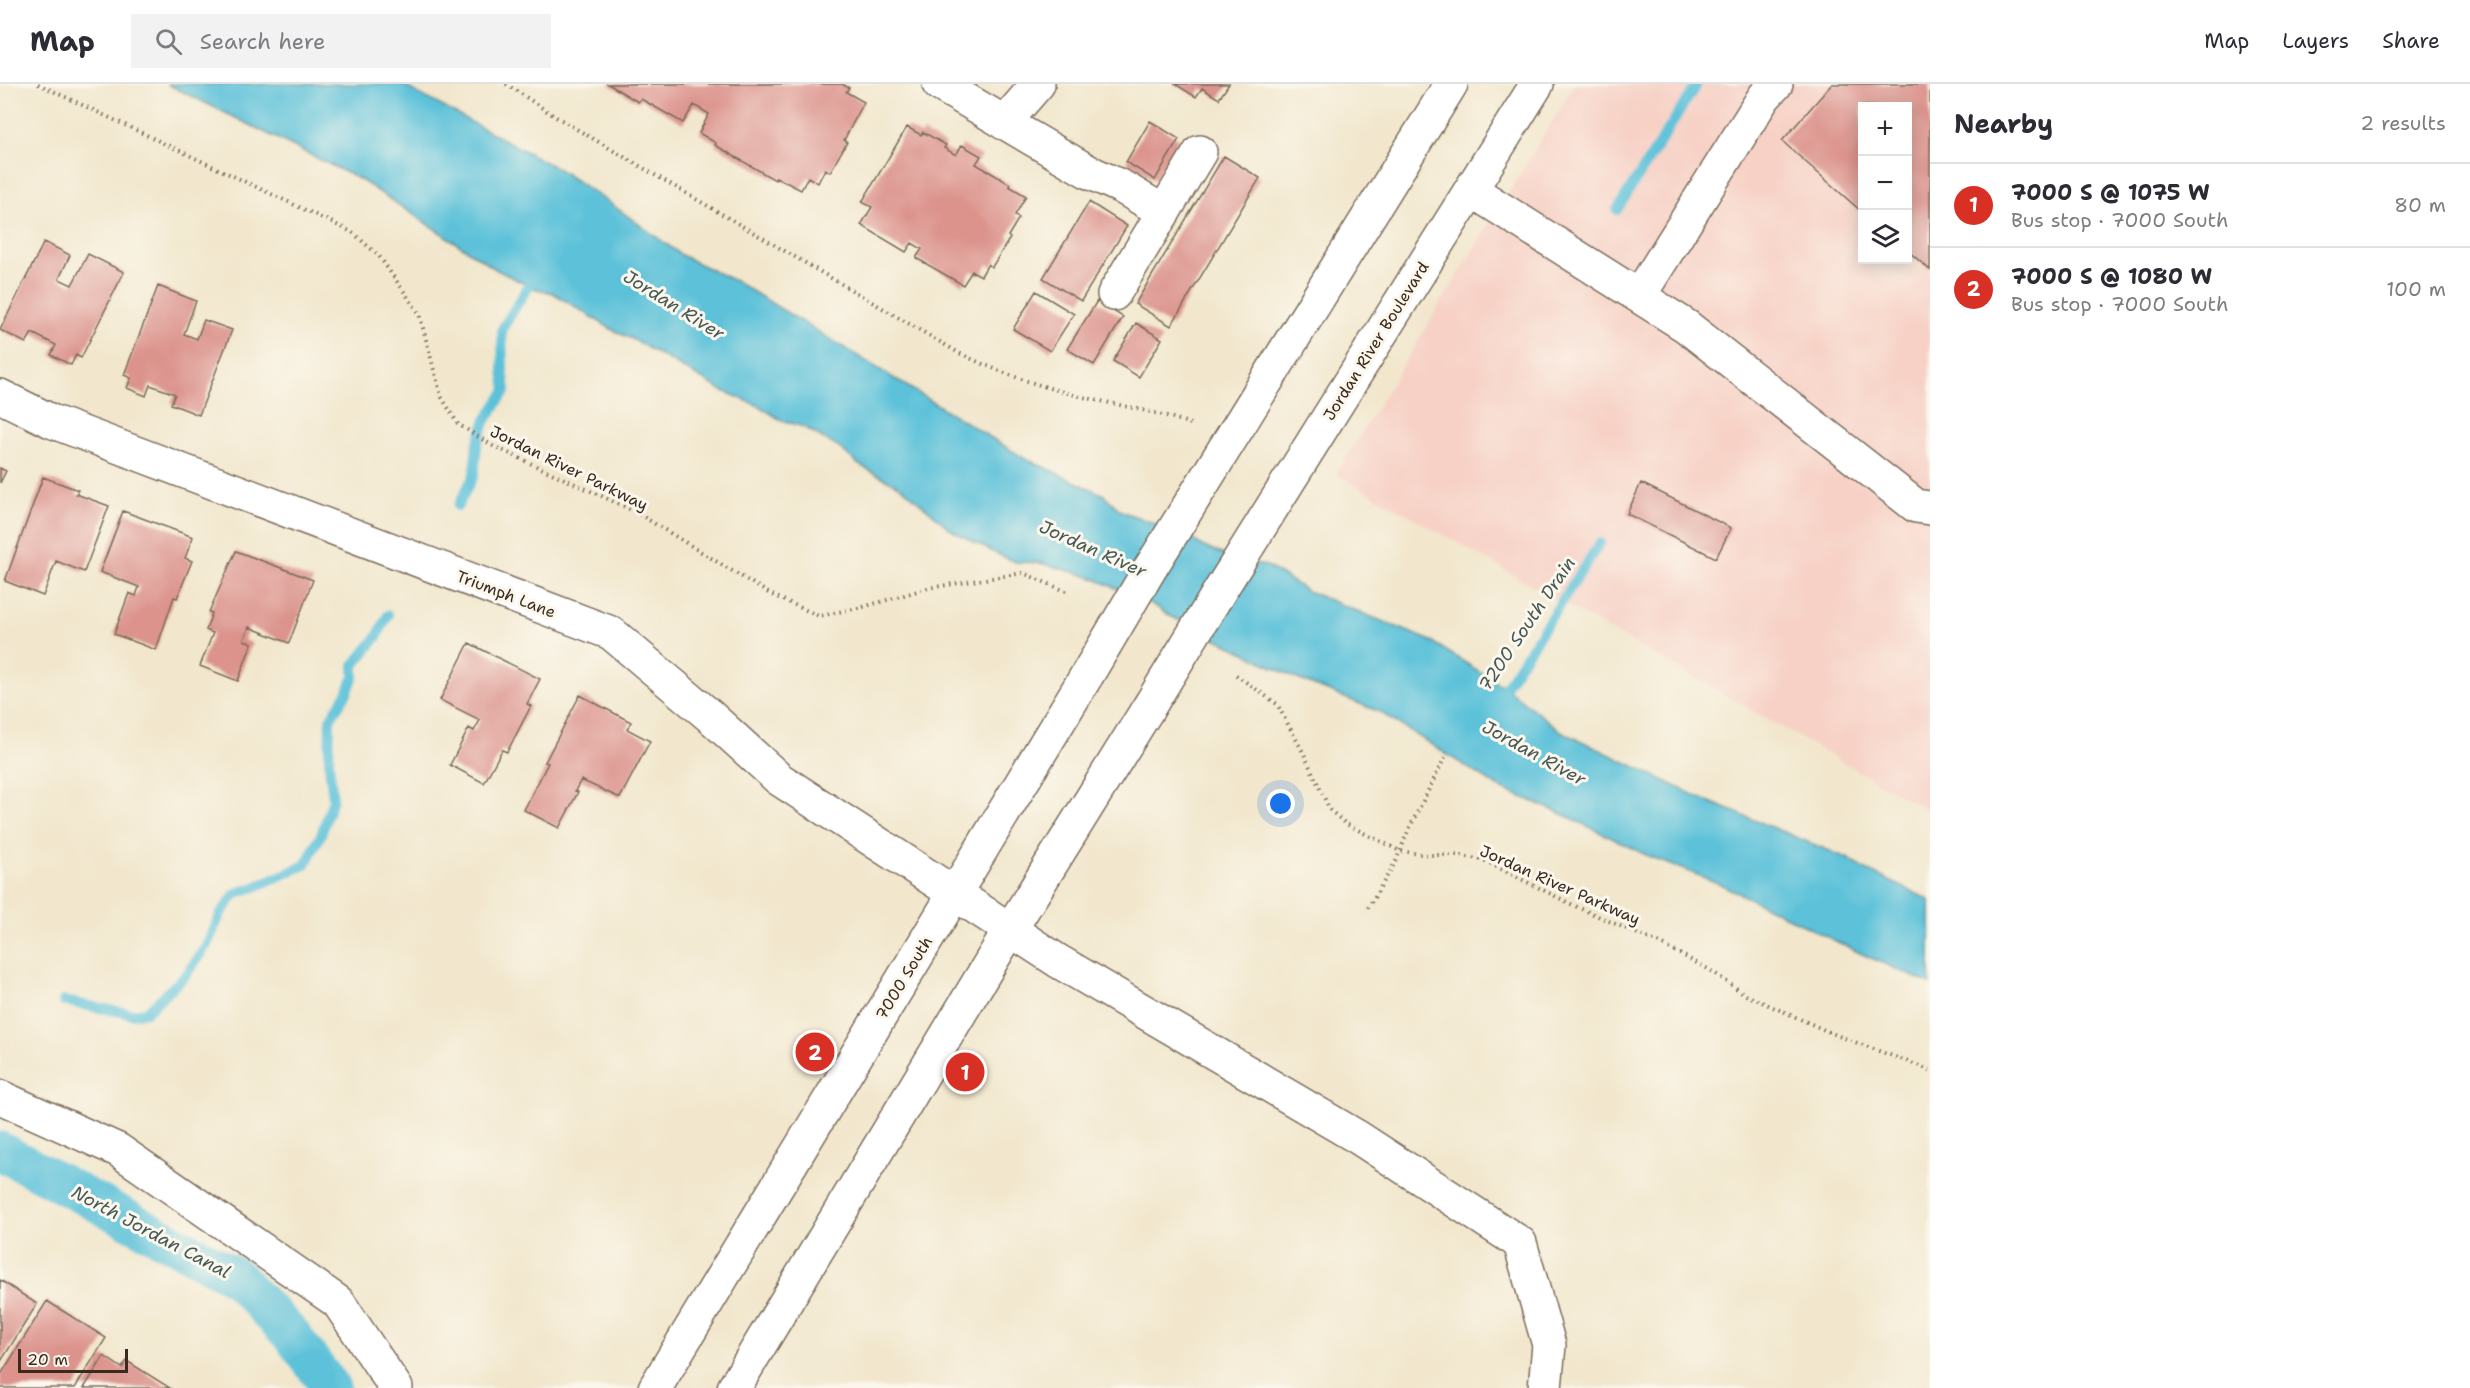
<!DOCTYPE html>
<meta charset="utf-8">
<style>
body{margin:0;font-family:"Shantell Sans",sans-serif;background:#f2f2f3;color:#2b2b33}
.controls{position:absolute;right:18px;top:18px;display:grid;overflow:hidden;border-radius:0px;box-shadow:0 3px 15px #0003}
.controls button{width:54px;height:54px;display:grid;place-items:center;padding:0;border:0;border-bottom:2px solid #e1e1e2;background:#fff;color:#2b2b33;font:30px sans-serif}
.scale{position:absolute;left:18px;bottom:15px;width:110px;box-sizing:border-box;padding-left:6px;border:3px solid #3b2a1e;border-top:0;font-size:16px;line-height:21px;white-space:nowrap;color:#3b2a1e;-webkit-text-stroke:4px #fbf7ec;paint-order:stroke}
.you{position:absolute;left:1281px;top:720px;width:21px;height:21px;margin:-15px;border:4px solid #fff;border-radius:50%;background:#1a73e8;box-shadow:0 0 0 9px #1a73e833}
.badge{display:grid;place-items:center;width:39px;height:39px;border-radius:50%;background:#d93025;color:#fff;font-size:20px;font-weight:700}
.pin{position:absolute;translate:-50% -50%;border:3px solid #fff;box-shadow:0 2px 6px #0006}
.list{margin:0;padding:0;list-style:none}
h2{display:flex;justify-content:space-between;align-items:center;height:78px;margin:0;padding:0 24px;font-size:26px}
h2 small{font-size:20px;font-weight:400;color:#7c7c81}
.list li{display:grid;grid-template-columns:39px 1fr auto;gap:18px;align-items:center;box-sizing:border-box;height:84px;padding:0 24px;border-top:2px solid #e1e1e2}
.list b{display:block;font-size:22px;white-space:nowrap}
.list p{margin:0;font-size:20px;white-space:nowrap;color:#7c7c81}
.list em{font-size:20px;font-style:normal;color:#7c7c81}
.icon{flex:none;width:33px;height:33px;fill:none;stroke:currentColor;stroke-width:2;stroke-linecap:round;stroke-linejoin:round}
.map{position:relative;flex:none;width:1930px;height:1304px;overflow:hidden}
header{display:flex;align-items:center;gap:36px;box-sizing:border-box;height:84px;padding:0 30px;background:#fff;border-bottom:2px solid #e1e1e2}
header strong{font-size:28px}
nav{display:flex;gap:33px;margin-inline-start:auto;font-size:21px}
.search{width:420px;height:54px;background:#f2f2f3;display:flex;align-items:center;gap:15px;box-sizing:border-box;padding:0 21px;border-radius:0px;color:#7c7c81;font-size:22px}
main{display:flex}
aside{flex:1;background:#fff}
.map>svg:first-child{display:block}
</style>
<header>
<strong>Map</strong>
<div class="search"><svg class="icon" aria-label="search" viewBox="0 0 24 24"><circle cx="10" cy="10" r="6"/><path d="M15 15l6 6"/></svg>Search here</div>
<nav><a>Map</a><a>Layers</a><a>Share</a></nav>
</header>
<main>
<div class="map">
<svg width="1930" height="1304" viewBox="0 0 1930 1304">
<rect width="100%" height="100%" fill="#fbf7ec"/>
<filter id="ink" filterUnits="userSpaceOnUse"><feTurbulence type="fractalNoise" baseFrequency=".0167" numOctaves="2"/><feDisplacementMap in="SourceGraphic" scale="12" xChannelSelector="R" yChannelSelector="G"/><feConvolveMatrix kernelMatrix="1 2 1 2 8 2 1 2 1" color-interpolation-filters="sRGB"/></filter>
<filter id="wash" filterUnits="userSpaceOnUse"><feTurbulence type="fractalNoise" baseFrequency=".008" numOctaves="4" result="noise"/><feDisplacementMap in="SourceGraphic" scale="24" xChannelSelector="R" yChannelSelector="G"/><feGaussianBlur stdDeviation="1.35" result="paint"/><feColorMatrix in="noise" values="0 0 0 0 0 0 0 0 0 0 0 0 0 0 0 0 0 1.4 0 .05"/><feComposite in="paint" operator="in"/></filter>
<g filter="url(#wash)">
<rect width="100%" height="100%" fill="#f2e7cd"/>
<path fill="#f7d1c6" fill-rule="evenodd" d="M1575,0H1930V728L1336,390ZM1862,22H1908V176H1862Z"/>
<path fill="#5bc1d9" stroke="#4b767c" stroke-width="1.5" d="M167,0H401L560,86L607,117L683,172L737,198L1024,374L1104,411L1121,427L1185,451L1204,463L1242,478L1267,482L1307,507L1429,556L1509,606L1561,647L1700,714L1847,774L1864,785L1930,816V900L1862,870L1718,799L1648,772L1567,732L1500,704L1380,628L1295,594L1172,533L1150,519L1088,492L1041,479L1015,478L993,468L951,446L903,404L859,381L841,365L804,343L781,336L759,322L721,306L634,256L613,246L553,209L533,204L497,186L361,96Z"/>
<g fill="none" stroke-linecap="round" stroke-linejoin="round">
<path stroke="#5bc1d9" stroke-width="10" d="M1617,126L1697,0
M458,422L474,391L477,360L486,336L506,306L503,287L502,245L536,190
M1498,614L1600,459
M63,917L132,930L146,928L186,891L207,861L221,829L236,809L255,803L305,781L321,751L333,715L329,680L330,635L347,609L354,592V581L377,553L388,531"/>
<path stroke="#5bc1d9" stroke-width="39" d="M0,1067L236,1193L293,1253L331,1304"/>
</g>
<g id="blocks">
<path fill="#db938c" d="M608,0H842L849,4L846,8L864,18L844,56L847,58L830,88L825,85L818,99L808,93L801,106L776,93L775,96L715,61L716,59L699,49L709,30L694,21L683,39L641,15L638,18Z
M1175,0H1229L1219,15L1202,4L1196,13Z
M1832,0H1930V186L1908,167V22H1862V128L1782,57Z
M1150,37L1179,55L1155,96L1126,78Z
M907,43L921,51L923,48L946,61L944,64L956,71L962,61L981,72L976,80L1010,100L1009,102L1026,112L1015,131L1019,134L1008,152L1010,154L992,183L988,180L981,192L972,187L963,201L916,174L922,165L912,159L906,168L861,141L872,123L862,118Z
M1224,72L1260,94L1171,242L1135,220Z
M1089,118L1127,142L1081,217L1043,194Z
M44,158L70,171L59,195L72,201L88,170L124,188L81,274L76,271L71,281L51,271L56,261L32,249L26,259L0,246Z
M158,202L196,217L184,250L197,255L204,236L232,246L199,331L171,320L175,310L150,301L146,312L127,304L131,294L124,291Z
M1036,207L1074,230L1050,267L1013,245Z
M1097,217L1123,233L1094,281L1067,265Z
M1136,239L1162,255L1139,293L1113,277Z
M0,384L6,387L0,399Z
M43,393L78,406L76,410L109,422L84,488L56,477L43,512L5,497Z
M1641,399L1731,444L1716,474L1627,430Z
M123,427L193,453L185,474L192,477L177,514L174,513L156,566L114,550L129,509L136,512L139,503L100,488Z
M236,467L313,496L289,559L249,543L244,556L252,559L238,597L200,582L213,549L206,546L212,529L209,528Z
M469,559L540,595L527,620L531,622L507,668L502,666L484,699L450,681L469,644L474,647L480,636L440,616Z
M580,611L631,638L627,645L650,657L620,714L581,696L575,707L578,708L559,744L524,726L548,679L545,678Z
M0,1196L37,1220L0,1279Z
M47,1217L106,1254L75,1304H0V1292Z
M104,1272L122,1284L127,1277L170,1304H84Z"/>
</g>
</g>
<g filter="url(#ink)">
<use href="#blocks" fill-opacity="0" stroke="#7b6c5b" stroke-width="1.5"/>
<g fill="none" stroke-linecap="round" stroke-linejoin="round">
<g stroke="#7b6c5b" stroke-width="36">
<path id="minor" d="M939,0L1089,88L1122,103L1164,128
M1004,39L1038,0
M1471,106L1686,242L1916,422L1930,424
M1114,210L1200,68
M1639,212L1764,13L1776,0
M0,312L51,337L611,549L711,633L779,695L1058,877L1359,1054L1520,1159L1549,1261L1545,1304
M0,1013L118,1066L338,1218L396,1304"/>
</g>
<g stroke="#7b6c5b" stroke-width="36">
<path id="major" d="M1151,483L1451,0
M1216,513L1537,0
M655,1304L1087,591
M734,1304L1010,846L1149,623"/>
</g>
<path stroke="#7b6c5b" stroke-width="4" stroke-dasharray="1.5 4.5" stroke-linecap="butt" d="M38,0L352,148L379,172L419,229L441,312L458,340L493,362L634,427L770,510L819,532L863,523L928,504L1023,489L1068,508
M506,0L556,33L959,269C996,287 1035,301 1075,311C1114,321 1153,326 1191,340
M1236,591L1277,620L1303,668L1330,726L1346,740L1400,767L1427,771H1457L1483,776L1575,822L1663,861L1710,886L1746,911L1836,951L1930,986
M1368,824L1396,777L1409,745L1447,669"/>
<use href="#minor" stroke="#fff" stroke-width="33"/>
<use href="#major" stroke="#fff" stroke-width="33"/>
<g stroke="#7b6c5b" stroke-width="36" stroke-linecap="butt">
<path id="major-bridge" d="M1087,591L1151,483
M1149,623L1216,513"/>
</g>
<use href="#major-bridge" stroke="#fff" stroke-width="33"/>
</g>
</g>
<g text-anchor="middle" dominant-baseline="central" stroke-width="6" stroke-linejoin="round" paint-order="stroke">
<g font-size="16" fill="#3b2a1e" stroke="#fbf7ec">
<text transform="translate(1376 257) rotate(-58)">Jordan River Boulevard</text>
<text transform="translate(569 384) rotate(26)">Jordan River Parkway</text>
<text transform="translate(506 510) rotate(21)">Triumph Lane</text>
<text transform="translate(1560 801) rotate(24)">Jordan River Parkway</text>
<text transform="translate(904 894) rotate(-59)">7000 South</text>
</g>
<g font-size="18" font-style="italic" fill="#455756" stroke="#fbf7ec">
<text transform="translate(674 221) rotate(32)">Jordan River</text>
<text transform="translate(1093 465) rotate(24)">Jordan River</text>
<text transform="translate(1527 540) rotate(-56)">7200 South Drain</text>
<text transform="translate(1534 669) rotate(29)">Jordan River</text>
<text transform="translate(151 1148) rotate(28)">North Jordan Canal</text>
</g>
</g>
</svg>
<div class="controls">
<button>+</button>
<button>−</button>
<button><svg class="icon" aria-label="layers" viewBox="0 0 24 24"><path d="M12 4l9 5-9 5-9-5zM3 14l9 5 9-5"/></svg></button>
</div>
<div class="scale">20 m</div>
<div class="you"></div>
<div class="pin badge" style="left:965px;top:988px">1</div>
<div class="pin badge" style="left:815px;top:968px">2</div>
</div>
<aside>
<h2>Nearby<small>2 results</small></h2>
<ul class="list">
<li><span class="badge">1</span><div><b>7000 S @ 1075 W</b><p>Bus stop · 7000 South</p></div><em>80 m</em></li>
<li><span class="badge">2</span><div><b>7000 S @ 1080 W</b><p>Bus stop · 7000 South</p></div><em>100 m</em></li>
</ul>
</aside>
</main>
